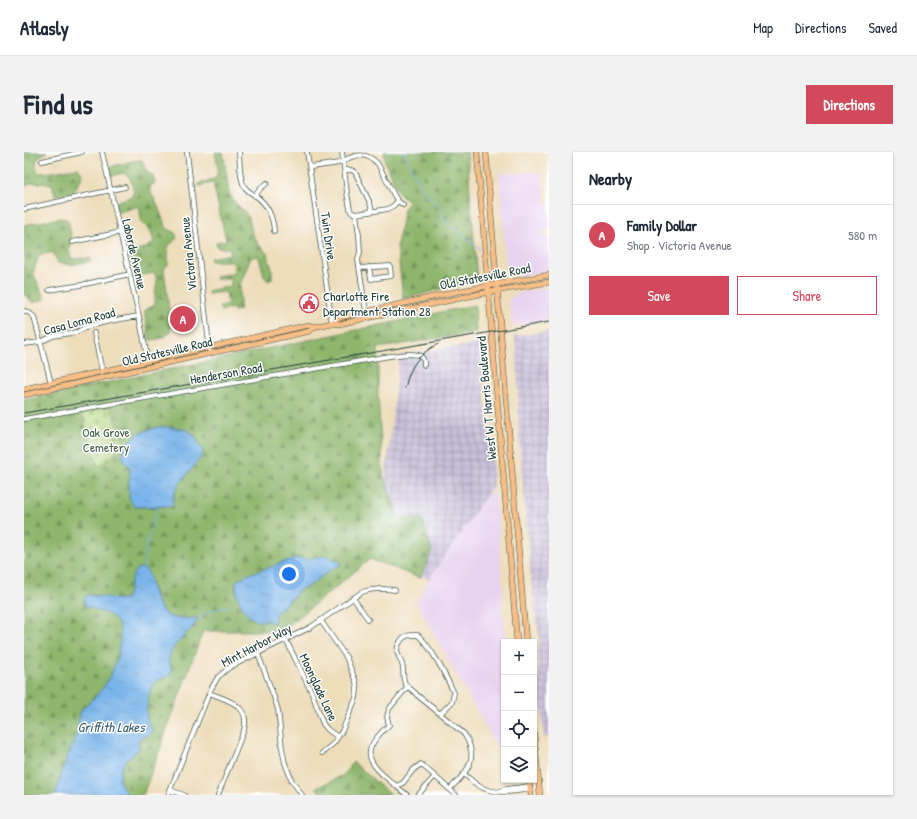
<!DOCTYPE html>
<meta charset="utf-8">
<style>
body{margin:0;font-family:"Patrick Hand",sans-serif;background:#f2f2f3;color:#1f2937}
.controls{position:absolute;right:12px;bottom:12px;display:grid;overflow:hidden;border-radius:0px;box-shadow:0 1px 3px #0004}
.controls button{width:36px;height:36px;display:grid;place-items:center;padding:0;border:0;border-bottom:1px solid #e0e1e3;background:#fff;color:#1f2937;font:20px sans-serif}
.you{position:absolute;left:265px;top:422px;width:14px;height:14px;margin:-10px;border:3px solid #fff;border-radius:50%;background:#1a73e8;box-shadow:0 0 0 6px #1a73e833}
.badge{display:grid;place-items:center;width:26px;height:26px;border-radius:50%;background:#d1495b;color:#fff;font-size:13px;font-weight:700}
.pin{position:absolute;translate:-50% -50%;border:2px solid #fff;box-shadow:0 1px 4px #0006}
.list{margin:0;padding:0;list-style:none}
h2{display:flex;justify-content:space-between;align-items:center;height:52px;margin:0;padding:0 16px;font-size:17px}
h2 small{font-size:13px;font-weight:400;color:#747a83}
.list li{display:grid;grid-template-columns:26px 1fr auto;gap:12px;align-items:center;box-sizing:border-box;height:60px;padding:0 16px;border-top:1px solid #e0e1e3}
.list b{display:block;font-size:15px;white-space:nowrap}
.list p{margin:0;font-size:13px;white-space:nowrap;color:#747a83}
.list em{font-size:13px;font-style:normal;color:#747a83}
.actions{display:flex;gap:8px;padding:12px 16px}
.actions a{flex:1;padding:9px 0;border:1px solid #d1495b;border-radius:0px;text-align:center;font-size:14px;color:#d1495b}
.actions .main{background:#d1495b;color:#fff}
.icon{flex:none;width:22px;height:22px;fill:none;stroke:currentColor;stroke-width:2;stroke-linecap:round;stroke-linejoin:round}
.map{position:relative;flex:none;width:525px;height:643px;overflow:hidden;border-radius:0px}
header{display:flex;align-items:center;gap:24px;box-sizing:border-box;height:56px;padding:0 20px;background:#fff;border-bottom:1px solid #e0e1e3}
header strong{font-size:19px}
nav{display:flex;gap:22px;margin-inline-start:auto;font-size:14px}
.intro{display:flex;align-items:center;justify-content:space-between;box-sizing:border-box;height:96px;padding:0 24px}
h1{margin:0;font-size:28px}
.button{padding:10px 18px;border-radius:0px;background:#d1495b;color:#fff;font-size:14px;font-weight:700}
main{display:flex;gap:24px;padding:0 24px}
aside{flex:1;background:#fff;border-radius:0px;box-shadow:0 1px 3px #0004}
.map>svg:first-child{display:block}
</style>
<header>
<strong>Atlasly</strong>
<nav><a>Map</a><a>Directions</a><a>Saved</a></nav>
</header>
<div class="intro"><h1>Find us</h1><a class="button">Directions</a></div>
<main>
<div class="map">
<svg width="525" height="643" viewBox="0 0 525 643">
<defs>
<pattern id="industrial-grid" width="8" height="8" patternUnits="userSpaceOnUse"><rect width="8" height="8" fill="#c8bfd8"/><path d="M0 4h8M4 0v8" fill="none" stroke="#a29cb0"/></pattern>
<pattern id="forest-firs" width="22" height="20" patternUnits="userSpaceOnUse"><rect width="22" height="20" fill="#8eb66c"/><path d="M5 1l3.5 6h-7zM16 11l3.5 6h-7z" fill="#73955a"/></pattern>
<pattern id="cemetery-stones" width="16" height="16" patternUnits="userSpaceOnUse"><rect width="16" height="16" fill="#b3d47c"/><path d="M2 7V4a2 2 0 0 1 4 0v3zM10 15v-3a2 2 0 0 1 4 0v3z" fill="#91ad66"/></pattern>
<pattern id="water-ripples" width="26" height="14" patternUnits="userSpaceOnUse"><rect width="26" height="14" fill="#78b3e9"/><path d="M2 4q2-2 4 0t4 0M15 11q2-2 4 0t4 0" fill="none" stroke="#6293be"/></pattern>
</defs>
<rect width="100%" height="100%" fill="#fff"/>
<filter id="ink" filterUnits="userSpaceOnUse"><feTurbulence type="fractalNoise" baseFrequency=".025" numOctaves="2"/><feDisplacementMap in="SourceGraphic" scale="8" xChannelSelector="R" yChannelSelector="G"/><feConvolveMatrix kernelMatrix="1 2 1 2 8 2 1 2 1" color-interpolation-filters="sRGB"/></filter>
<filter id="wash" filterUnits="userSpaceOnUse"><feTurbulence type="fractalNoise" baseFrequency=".012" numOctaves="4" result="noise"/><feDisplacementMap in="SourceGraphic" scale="16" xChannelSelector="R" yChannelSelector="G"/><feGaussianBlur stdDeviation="0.9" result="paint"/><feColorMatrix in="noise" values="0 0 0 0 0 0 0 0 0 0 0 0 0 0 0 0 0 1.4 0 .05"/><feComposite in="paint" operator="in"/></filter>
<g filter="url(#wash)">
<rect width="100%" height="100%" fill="#edddbb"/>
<path fill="#e7d2ef" d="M518,20L522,52L525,53V79L517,78L519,83L525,84V120L496,124L482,112L475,21Z
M525,135V168L489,174L485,148L493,141Z
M471,341L479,437L478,457L483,490H480V608L393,451L405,427L447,365L464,342Z"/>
<path fill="url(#industrial-grid)" d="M525,179V584L520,587L513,500L516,489L508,440L495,284L493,197L490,184Z
M456,191L461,251L468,301L469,334L405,427L353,405L375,204Z"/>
<path fill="url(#forest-firs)" stroke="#567a50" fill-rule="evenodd" d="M0,0H23C12,6 10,9 14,21L28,20L54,16L59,23L49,41L31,43L28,32L7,31L0,35Z
M191,0H199L205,40L209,48L220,59L225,66L228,81L235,93L243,101L248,117V127L244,129L240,124L235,105L231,104L226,107L216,133V158L210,159L209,156L197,159L195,154L204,152L202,140L184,142V139L207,134V127H192V124L210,121L209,109H187L186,106L207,102L206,96H194L192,91L202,88L189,31L175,34L174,32L192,26L194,16Z
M360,0H443L453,128L379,147L373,93L380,57L385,49L376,43L361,11Z
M118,8L122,19L129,24L131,31L126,34V40C134,51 137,65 143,77L151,80L153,86L144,95V113L140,117L147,173C147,175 147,177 146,179C144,186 132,188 126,188L121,165V158L131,153V140L133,131L131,121L111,124L105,100L122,96L130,90L127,80L118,71L115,54L95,60L91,58L93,50L108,44L110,38L106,26L100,21L87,24L86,15L108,9Z
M37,66L44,68L47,81L45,98L47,107L66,106L67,109L47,113L34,111L29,100L15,103L9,121L21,147L9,151L1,143H0V73Z
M451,153L452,180L354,196V242L359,322L375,367H398L408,400L396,426L346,407L258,479H179L119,643H104L98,634L96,630V619L102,608L115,597L114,590L116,586L126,582C125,577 123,572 123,567C122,560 124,539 128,533C132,528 138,526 144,524L148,517C147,514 145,510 145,507C145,495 161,483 169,475V466C148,468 139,465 132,445C129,439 127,433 126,427L106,434L105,442L102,447C90,449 79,444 67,443L69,457C76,459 86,461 91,467C105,482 91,519 81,533C78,538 75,542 71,545C68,548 62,551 60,556C56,561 54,578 52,585C48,598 41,610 37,622C35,629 34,636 31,643H0V248ZM134,275H146L163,278L171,284L179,300L177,305C165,320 150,333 148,353L134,355H111L105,345L106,315L99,306C99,299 101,296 106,291C116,279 120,279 134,275ZM290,405L311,407L318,412L308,417L285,434L277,437L251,462L250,465L251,470L247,471L245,469L235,470L212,440L211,433L213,428L223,423L273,406L286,407Z
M329,610L367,643H300L292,636L320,623Z"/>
<path fill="url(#cemetery-stones)" stroke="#698858" d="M86,255L101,294L74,315L57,260Z"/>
<path fill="url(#water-ripples)" stroke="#4c788e" d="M134,275H146L163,278L171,284L179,300L177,305L154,334L150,342L148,354L111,355C101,347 106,327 106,315C104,313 101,311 100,308C95,300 106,286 114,282C120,279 127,277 134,275Z
M305,404L307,407H311L318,412L308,417L285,434L277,437L251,462L250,465L251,470L250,471C248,471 246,470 244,469C240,468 236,470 232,468C219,463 209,441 213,428L223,423L273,406L286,407L290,405Z
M116,416C119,416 120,416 122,418C126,422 126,427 127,432C129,441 135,459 143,463C152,469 164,466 174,466C169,479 155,486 148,498C147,501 145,504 145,507C145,513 149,516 147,522C142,526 135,526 130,531C125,536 121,561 123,568C124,572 127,575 128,580C124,584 115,584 114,590C114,593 115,595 115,597L102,608L96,619V630L98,634L104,643H31L42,608L52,585L56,561L59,556L71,545L81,533L88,520L95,501L94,500C98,483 99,466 79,460C72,457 67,456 61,453L60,447L62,444C75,440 88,450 102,447C108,438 104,421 116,416Z"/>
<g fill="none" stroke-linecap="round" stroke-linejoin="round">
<path stroke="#78b3e9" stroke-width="1" d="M379,0L398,36L415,56L421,69L457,98
M132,360L134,355
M119,417L122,394L125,381L131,363
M173,467C184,459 194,456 207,454"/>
</g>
</g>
<g filter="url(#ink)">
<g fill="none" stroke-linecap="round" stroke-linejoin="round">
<g stroke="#3e5548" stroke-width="5.5">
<path id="minor" d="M78,0L115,164L124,209
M163,0L186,201
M215,0C216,11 215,24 220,34C223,39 227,41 232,44C244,53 249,64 250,79
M283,0L308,171
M318,0L323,41L326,57L327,60L332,62L335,83L336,100L334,108L342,160
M18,9L58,0
M286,15C295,14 305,13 314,11C318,10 322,8 325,6C336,1 346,3 354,12L371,45L374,49L379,53
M321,18H327L331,20L346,51L348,59
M231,44L236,37L243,31
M0,57L101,35
M332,62L364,57L369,54L374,49
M48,90L102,79
M335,116L366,114L367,124L347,127L345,115
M25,138L57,133L106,122
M0,159C4,159 7,162 10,165L27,231
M70,181L78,219
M0,192L16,190L29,184L53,180L62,175L86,169L115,164
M0,267L348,207C361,205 387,199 397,204L400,209V213
M329,446L344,467
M297,469L322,505L332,530L333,538L332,546L318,579L310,591L298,601
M262,488L288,541L299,572L304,578L314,585
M234,502L250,545L254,558L256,576L258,596L261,611L268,629L278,643
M384,534L365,557L363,565L365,573C358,579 351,586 347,595C340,611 362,625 372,634L379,631L389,618L397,612L432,643
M185,541C203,548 227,553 220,578L194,643
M416,562L428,550L430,541C420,521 410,499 394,483C387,483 380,482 376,490C370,500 375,503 378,512C381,519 377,526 382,533C385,536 390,539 393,543C404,552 415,561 426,570C430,574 436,578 440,582C443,586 446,594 447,599C450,615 435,627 426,637
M440,622C445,626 450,631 455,634C470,643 490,640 506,637
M372,634L383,643
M146,638L160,643
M476,639L482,637L506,634
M144,643L187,537L194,525L206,515L287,475L338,440C349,436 360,437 371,438
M394,643L411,624"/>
</g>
<g stroke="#3e5548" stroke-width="6">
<path id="major" d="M453,0L493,490
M462,0L502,490
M308,171L314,166L431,140L525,123
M0,237L285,173L289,175L308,171L315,172L465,140L525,130
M0,243L286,179L289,175
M510,582L516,643
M505,628L507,643"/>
</g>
<use href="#minor" stroke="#fff" stroke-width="4"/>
<use href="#major" stroke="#f7be88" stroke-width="5"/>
<path stroke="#1f3d34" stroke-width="1" d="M381,236C383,230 384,223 387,218C392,207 403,197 414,192
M0,261L525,170"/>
</g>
</g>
<defs>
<g id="civic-ring" transform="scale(1)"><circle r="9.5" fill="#fff" stroke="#d1495b" stroke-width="1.5"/><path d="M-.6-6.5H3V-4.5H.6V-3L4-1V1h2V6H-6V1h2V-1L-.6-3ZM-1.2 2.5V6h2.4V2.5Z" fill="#d1495b"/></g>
</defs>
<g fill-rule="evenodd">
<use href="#civic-ring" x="285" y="151"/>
</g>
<g text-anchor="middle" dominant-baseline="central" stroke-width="3" stroke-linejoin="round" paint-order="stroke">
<g font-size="13" fill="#1f3d34" stroke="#fff">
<text transform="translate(305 84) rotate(82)">Twin Drive</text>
<text transform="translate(111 102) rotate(77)">Laborde Avenue</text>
<text transform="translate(164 102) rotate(-96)">Victoria Avenue</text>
<text transform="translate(461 124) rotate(-11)">Old Statesville Road</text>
<text transform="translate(55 169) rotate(-15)">Casa Loma Road</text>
<text transform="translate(143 199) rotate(-13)">Old Statesville Road</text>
<text transform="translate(202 221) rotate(-10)">Henderson Road</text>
<text transform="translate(462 246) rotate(-95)">West W T Harris Boulevard</text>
<text transform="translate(232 493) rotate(-28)">Mint Harbor Way</text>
<text transform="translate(295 535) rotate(65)">Moonglade Lane</text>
</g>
<g font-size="13" fill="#1f3d34" stroke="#fff" text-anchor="start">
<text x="299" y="144">Charlotte Fire<tspan x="299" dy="15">Department Station 28</tspan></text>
</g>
<g font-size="13" fill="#446346" stroke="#fff">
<text x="82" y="280">Oak Grove<tspan x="82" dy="15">Cemetery</tspan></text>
</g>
<g font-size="14" font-style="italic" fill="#3a606a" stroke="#fff">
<text x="87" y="574">Griffith Lakes</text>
</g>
</g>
</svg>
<div class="controls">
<button>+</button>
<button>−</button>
<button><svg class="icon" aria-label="locate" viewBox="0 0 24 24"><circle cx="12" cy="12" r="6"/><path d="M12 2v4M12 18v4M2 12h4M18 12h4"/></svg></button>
<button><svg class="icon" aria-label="layers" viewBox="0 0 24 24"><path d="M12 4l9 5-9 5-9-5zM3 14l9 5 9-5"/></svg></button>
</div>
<div class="you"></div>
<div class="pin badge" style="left:159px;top:167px">A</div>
</div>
<aside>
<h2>Nearby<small></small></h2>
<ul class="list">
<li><span class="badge">A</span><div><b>Family Dollar</b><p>Shop · Victoria Avenue</p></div><em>580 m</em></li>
</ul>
<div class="actions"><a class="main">Save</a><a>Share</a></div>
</aside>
</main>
